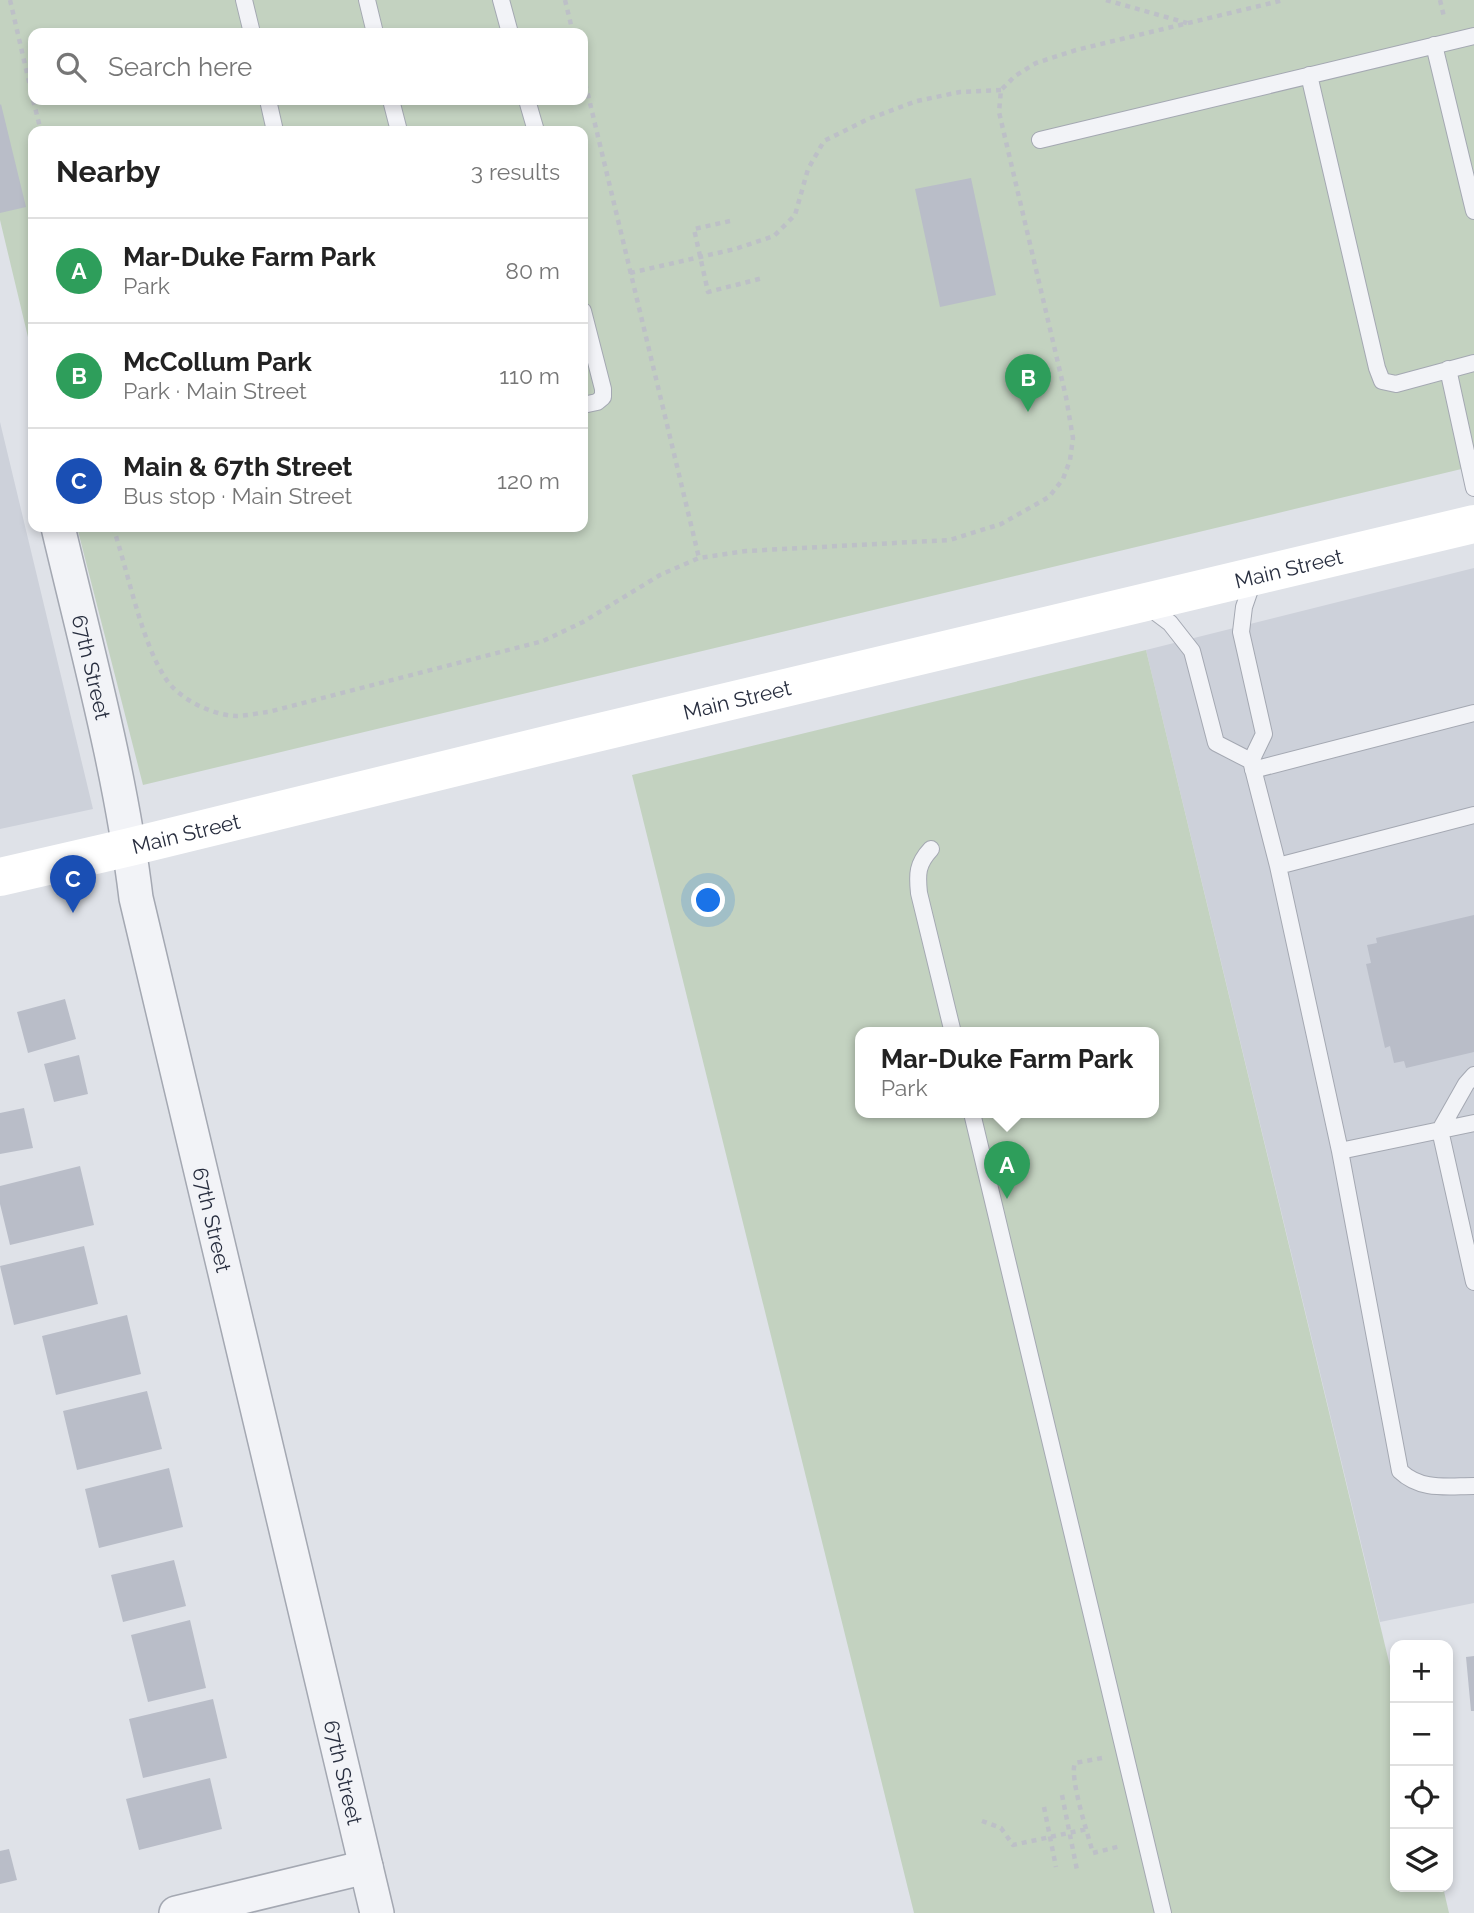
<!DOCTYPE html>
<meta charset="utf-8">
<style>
body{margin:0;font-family:Raleway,sans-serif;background:#f2f2f2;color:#222}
.controls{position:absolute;right:21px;bottom:21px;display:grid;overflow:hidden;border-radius:14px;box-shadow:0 4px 10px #0003}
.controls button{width:63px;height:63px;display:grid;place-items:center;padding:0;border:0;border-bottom:2px solid #e0e0e0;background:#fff;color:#222;font:35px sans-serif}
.you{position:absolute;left:709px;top:901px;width:24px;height:24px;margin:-18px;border:5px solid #fff;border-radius:50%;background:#1a73e8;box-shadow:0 0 0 10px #1a73e833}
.badge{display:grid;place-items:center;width:46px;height:46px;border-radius:50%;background:#7c3aed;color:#fff;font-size:23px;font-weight:700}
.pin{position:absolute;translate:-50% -58px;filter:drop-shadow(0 2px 4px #0008)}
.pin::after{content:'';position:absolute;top:37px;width:24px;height:21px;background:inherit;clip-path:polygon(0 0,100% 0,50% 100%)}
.popup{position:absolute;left:855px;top:1027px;width:304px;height:91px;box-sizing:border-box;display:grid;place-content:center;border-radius:14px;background:#fff;filter:drop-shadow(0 2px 5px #0005);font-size:23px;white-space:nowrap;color:#767676}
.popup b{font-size:26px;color:#222}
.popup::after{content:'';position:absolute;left:50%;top:100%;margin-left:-14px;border:14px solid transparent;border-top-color:#fff}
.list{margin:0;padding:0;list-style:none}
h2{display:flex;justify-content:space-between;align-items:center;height:91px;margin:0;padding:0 28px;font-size:30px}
h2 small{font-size:23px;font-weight:400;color:#767676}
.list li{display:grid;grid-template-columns:46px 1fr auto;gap:21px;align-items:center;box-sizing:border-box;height:105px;padding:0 28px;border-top:2px solid #e0e0e0}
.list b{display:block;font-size:26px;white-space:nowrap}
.list p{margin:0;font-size:23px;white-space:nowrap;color:#767676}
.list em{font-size:23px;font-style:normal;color:#767676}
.icon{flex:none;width:38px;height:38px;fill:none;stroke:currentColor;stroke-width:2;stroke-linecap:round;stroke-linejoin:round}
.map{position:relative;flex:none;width:1474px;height:1913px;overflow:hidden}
.search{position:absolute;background:#fff;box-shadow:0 4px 10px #0003;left:28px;top:28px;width:560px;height:77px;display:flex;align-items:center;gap:18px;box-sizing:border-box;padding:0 24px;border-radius:14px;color:#767676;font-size:26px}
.panel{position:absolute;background:#fff;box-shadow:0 4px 10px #0003;left:28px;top:126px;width:560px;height:406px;border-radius:14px}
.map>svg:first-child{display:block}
</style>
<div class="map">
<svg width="1474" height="1913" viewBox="0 0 1474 1913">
<rect width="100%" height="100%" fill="#dfe2e8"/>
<path fill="#cdd1da" d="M0,422L93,809L0,829Z
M1474,568V1603L1380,1622L1146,650Z"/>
<path fill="#c3d2c0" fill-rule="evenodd" d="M0,0H1474V466L143,785L77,527H583V131H33V358L0,220ZM33,33H583V100H33Z
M1146,650L1395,1687V1887H1443L1449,1913H914L632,775ZM860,1033H1154V1113H860Z"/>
<path fill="#b9bdc8" d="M1,104L26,207L0,213V105Z
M971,178L996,295L940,307L915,189Z
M1474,915V1052L1406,1068L1404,1061L1394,1063L1390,1046L1385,1048L1366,964L1371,963L1367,945L1377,943L1376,938Z
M65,999L76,1039L28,1053L17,1012Z
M79,1055L88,1094L54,1102L44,1064Z
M24,1108L33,1148L0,1154V1113Z
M80,1166L94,1225L10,1245L0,1204V1186Z
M84,1246L98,1304L14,1325L0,1266Z
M127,1315L141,1374L56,1395L42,1336Z
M147,1391L162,1449L77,1470L63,1411Z
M169,1468L183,1527L99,1548L85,1489Z
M174,1560L186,1606L123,1622L111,1575Z
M190,1620L206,1688L148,1702L131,1635Z
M1474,1656V1711H1471L1466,1657Z
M213,1699L227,1758L143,1778L129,1719Z
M210,1778L222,1829L139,1850L126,1799Z
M9,1849L17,1880L0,1884V1851Z"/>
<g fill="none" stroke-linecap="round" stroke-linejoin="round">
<g stroke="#a4a8b2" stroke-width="18">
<path id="service" d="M244,0L252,33
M367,0L375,33
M501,0L510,33
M1434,45L1474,211
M1309,75L1377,368L1382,381L1396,384L1474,363
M268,100L275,131
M391,100L399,131
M527,100L536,131
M1040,140L1474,36
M583,311L603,389V397L597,402L583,405
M1448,369L1474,488
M1254,578L1244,607L1241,632L1264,734L1251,761L1278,866L1340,1151L1400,1471C1421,1491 1447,1486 1474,1486
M1146,605L1170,623L1192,651L1216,743L1251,761
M1253,770L1474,713
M931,849C917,864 917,874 919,893L953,1033
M1278,866L1474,815
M1474,1075L1466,1084L1440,1130L1474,1282
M972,1113L1163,1913
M1340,1151L1474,1123"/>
</g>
<g stroke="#a4a8b2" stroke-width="36">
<g id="minor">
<path id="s1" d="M58,527C87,650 121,773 136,898L377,1913"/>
<path d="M176,1913L366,1867"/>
</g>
</g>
<path stroke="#bdc0c7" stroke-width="4.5" stroke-dasharray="5 5" stroke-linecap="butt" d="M10,0L33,99
M565,0L573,33
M1106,0L1187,23
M1440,0L1444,17
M583,74L699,558
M33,100L41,131
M730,221L694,229L708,292L763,278
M630,273L735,249L774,236L795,215L808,169L824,141L868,119L917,101L960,92L1001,90
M113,527C128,571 141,642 166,679C179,699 212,715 236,716C246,716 258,713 268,712L543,641L583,622L660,575L699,558L746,551L950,540L1001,524L1049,497L1063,479L1070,460L1073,438L1066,397L999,112L1001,90L1015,76L1036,63L1076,50L1284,0
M1102,1758L1075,1763C1069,1777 1088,1835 1093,1853L1121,1846
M1062,1795L1077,1870
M1044,1807L1056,1867
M982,1821L1001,1828L1013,1845L1087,1829"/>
<use href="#service" stroke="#f2f3f7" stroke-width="16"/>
<use href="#minor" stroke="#f2f3f7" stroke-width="33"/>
<path stroke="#fff" stroke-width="38" id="s2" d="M0,877L130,847L575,738L1474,524"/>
</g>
<g text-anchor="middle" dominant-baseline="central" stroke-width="5" stroke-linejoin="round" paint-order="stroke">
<g font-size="21" fill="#282e3f" stroke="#eff1f6">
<text stroke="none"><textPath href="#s2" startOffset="1325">Main Street</textPath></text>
<text stroke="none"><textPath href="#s1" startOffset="144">67th Street</textPath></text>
<text stroke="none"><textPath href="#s2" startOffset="758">Main Street</textPath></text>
<text stroke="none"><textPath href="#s2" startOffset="191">Main Street</textPath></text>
<text stroke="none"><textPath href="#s1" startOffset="710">67th Street</textPath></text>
<text stroke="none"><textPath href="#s1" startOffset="1278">67th Street</textPath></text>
</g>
</g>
</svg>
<div class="controls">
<button>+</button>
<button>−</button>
<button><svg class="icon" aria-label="locate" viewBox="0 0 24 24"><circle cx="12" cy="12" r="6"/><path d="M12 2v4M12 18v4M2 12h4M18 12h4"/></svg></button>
<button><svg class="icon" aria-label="layers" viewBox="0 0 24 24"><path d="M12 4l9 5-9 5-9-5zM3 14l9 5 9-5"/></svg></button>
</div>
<div class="you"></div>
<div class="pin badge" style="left:1007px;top:1199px;background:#2e9e5b">A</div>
<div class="popup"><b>Mar-Duke Farm Park</b>Park</div>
<div class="pin badge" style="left:1028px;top:412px;background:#2e9e5b">B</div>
<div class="pin badge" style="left:73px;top:913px;background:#1a4fb4">C</div>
<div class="search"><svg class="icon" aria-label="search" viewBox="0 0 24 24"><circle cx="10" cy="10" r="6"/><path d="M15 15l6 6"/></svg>Search here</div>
<section class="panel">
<h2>Nearby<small>3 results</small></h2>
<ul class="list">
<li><span class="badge" style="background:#2e9e5b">A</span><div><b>Mar-Duke Farm Park</b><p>Park</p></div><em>80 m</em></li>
<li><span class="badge" style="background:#2e9e5b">B</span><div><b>McCollum Park</b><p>Park · Main Street</p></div><em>110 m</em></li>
<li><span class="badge" style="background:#1a4fb4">C</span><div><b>Main &amp; 67th Street</b><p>Bus stop · Main Street</p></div><em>120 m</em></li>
</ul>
</section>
</div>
